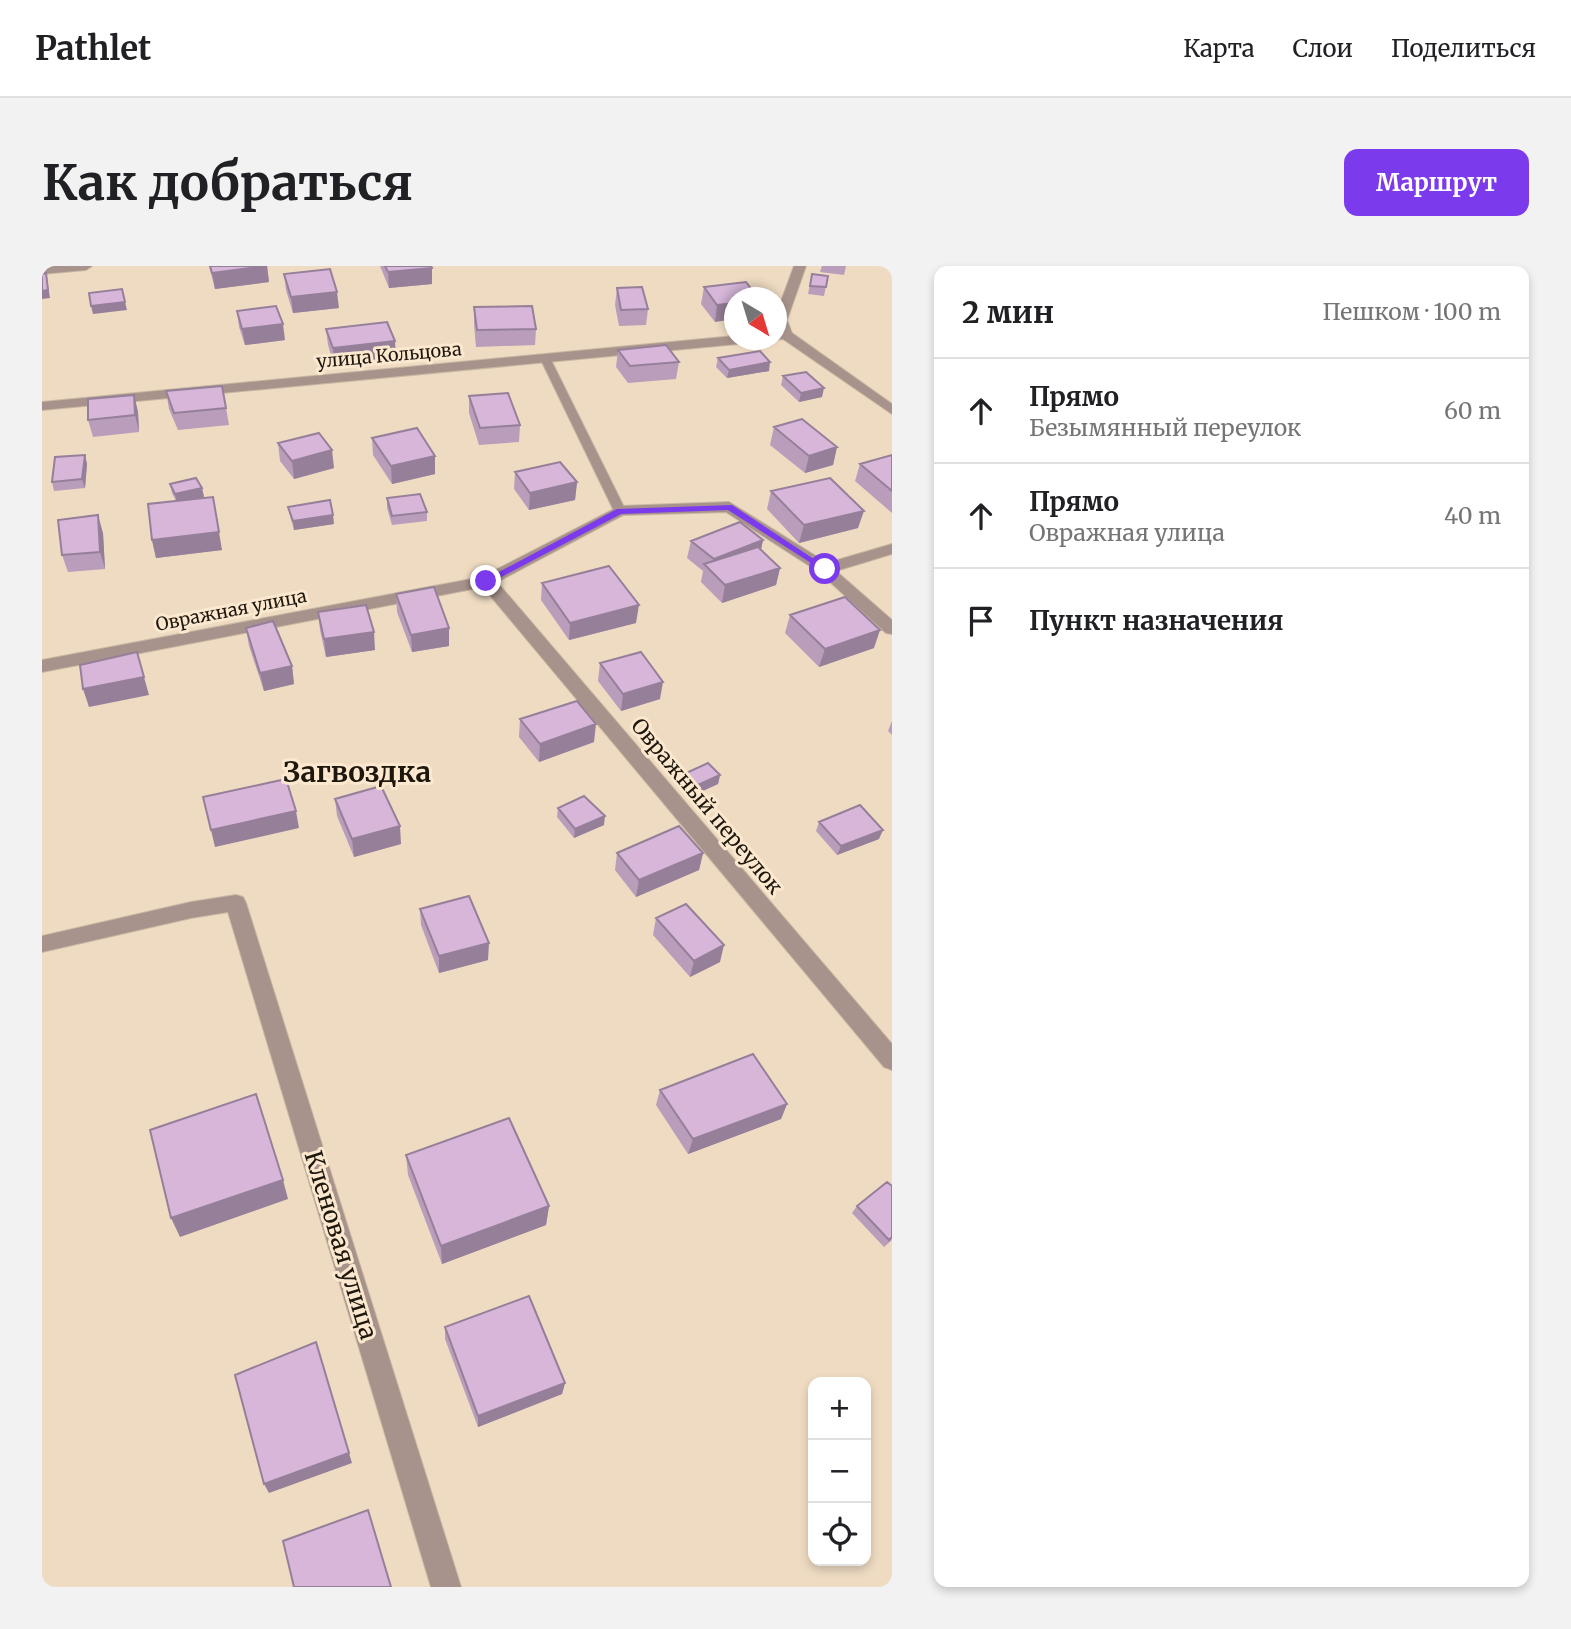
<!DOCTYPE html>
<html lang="ru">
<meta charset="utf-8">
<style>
body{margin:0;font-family:Merriweather,serif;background:#f2f2f2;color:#202124}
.controls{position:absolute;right:21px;bottom:21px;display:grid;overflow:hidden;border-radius:14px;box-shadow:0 4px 10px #0003}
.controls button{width:63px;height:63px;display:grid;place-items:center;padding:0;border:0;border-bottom:2px solid #e0e0e0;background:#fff;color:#202124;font:35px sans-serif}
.compass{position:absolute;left:682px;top:21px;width:63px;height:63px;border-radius:50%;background:#fff;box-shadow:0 4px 10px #0003;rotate:142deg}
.stop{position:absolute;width:21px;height:21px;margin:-16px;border:5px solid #7c3aed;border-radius:50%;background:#fff}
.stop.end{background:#7c3aed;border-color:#fff;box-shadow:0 2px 7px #0008}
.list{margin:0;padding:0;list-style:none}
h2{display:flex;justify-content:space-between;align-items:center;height:91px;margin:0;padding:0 28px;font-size:30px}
h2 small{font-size:23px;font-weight:400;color:#757577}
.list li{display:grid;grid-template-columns:46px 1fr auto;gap:21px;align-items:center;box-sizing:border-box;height:105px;padding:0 28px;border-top:2px solid #e0e0e0}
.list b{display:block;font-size:26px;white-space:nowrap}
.list p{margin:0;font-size:23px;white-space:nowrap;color:#757577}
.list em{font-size:23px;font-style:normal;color:#757577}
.icon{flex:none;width:38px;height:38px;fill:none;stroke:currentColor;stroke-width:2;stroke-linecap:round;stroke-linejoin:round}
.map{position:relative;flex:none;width:850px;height:1321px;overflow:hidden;border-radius:14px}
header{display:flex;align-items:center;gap:42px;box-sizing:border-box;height:98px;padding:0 35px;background:#fff;border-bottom:2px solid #e0e0e0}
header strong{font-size:33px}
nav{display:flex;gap:38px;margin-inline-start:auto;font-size:24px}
.intro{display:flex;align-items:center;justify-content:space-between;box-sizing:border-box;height:168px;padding:0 42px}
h1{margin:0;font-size:49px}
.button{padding:18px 32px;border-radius:14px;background:#7c3aed;color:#fff;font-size:24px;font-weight:700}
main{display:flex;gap:42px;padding:0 42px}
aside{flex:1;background:#fff;border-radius:14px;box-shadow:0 4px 10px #0003}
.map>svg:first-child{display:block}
</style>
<header>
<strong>Pathlet</strong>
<nav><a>Карта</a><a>Слои</a><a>Поделиться</a></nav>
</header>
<div class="intro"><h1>Как добраться</h1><a class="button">Маршрут</a></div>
<main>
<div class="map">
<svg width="850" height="1321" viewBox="0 0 850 1321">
<rect width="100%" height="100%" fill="#eedbc2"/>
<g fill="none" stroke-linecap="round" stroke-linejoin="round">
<g stroke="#c9b8a2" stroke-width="2">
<path id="lane" d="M500,90L508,92L584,245L582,247L572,245L498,92Z"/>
</g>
<g stroke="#c9b8a2" stroke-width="2">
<path id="street" d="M0,0H50L44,4L0,8Z
M752,0H764L745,54L750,67L850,138V148L741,73L733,74L737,66L734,49Z
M692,70V74H702L696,78L0,144V136Z
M687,236L785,297L850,278V288L794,305L850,354V368L844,367L777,306L684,246L581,249L455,316L850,778V804L842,801L441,321L0,406V394L440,311L578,240Z
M194,629L201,631L204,637L419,1321H389L186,646L149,652L0,686V670L149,636Z"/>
</g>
<use href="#lane" fill="#a7938b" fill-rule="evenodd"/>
<use href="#street" fill="#a7938b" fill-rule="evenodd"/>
</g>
<path fill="#b99dbb" d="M167,0H225L227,16L173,23Z
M338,0H389L390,18L347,22Z
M780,0H804L802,9L778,6Z
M242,8L297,42L251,47L244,24Z
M770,8L786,10L782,30L766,28Z
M704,16L673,56L659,38L662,21Z
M575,22L606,43L604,59L577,60L573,39Z
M432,41L494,63L493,79L434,81L432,58Z
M195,45L243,74L203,79L197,61Z
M284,63L354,92L292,99L286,79Z
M576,84L637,96L634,113L586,117L574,101Z
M676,92L727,105L685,112L674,101Z
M741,110L780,131L757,136L739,119Z
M124,125L184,142L187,159L136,164L127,143Z
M92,129L96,146L97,166L51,171L46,154Z
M427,130L478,159L477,176L437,179L427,147Z
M732,161L795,181L791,199L763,207L728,179Z
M330,172L393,208L350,218L331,189Z
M236,177L292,202L252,213L238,195Z
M43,189L45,198L43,222L12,225L10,216Z
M850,189V247L813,215L818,198Z
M473,206L535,216L533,234L487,244L472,223Z
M128,218L160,222L162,231L157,232L180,284L114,292L110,274L134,235L130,227Z
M729,225L816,262L757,277L725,243Z
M345,232L385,246V255L350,259L345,242Z
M246,241L292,258L252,264L248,250Z
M61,267L63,303L26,306L20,289Z
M721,274L719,284L738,302L734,319L680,337L659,316L661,305L645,292L649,275Z
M500,317L594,357L527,374L499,334Z
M354,328L407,362V380L370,386L355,346Z
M276,346L333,384L284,391L278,364Z
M748,349L832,382L777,401L743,367Z
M204,362L250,400L252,418L222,425L207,380Z
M558,397L618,433L579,445L556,415Z
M478,453L552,476L497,496L477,471Z
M850,455V469L846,465Z
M644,507L678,509L676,518L654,528L642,516Z
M293,533L359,578L312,591L295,550Z
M516,542L562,559L532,572L515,551Z
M777,556L837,573L795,589L774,565Z
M575,587H661L657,604L594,631L573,604Z
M378,643L446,694L397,707L379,659Z
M614,652L678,696L648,711L611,669Z
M618,824L745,838L739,853L646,888L614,839Z
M364,889L507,940L504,959L400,998L366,909Z
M815,940L850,974L842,981L810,947Z
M403,1061L523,1117L520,1128L436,1161L403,1073Z"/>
<path fill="#967f99" d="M225,0L227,16L173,23L170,7Z
M390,2V18L347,22L346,6Z
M4,7L8,32L0,33V25Z
M295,26L297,42L251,47L249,31Z
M83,36L85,44L51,48L49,40Z
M692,37V53L673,56L675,39Z
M241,58L243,74L203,79L200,63Z
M353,75L354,92L292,99L291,82Z
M728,96L727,105L685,112L687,104Z
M782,122L780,131L757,136L759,127Z
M92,129L96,146L97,166L93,149Z
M795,181L791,199L763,207L767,190Z
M290,184L292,202L252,213L250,195Z
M43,189L45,198L43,222L40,213Z
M393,190V208L350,218L349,200Z
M535,216L533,234L487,244L488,227Z
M160,222L162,231L135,238L133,228Z
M171,231L180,284L114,292L110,274Z
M822,245L816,262L757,277L762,259Z
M56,249L61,267L63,303L58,286Z
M291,249L292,258L252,264L251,255Z
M721,274L717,292L670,305L672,293Z
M738,302L734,319L680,337L683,319Z
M597,339L594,357L527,374L528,357Z
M407,362V380L370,386L369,369Z
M838,364L832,382L777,401L783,383Z
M332,366L333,384L284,391L282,373Z
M95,386L107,429L47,441L41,423Z
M250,400L252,418L222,425L218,407Z
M621,416L618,433L579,445L581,428Z
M554,458L552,476L497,496L498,478Z
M678,509L676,518L654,528L656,519Z
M254,545L257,562L173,581L169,564Z
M563,550L562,559L532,572L533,563Z
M358,560L359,578L312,591L310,573Z
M841,564L837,573L795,589L799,580Z
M661,587L657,604L594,631L597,614Z
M447,677L446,694L397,707V690Z
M682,679L678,696L648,711L652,695Z
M745,838L739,853L646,888L651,873Z
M241,914L246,933L138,971L129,952Z
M507,940L504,959L400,998L399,980Z
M523,1117L520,1128L436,1161V1150Z
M307,1187L310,1197L227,1227L222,1218Z"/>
<path fill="#d7b6da" stroke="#967f99" stroke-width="2" d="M168,0H224L170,7Z
M343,0H389L390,2L346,6Z
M288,3L295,26L249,31L242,8Z
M4,7L6,24L0,25V8Z
M770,8L786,10L784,21L768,20Z
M704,16L716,32H692V37L675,39L662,21Z
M600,21L606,43L579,44L575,22Z
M80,23L83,36L49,40L47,27Z
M234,40L241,58L200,63L195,45Z
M490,40L494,63L435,64L432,41Z
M345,56L353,75L291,82L284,63Z
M624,79L637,96L588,100L576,84Z
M718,85L728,96L687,104L676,92Z
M764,106L782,122L759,127L741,110Z
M180,120L184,142L132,147L124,125Z
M466,127L478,159L438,162L427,130Z
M92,129L93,149L46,154V133Z
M760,153L795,181L767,190L732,161Z
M375,162L393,190L349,200L330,172Z
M277,167L290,184L250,195L236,177Z
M43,189L40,213L10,216L13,191Z
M850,189V225L818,198Z
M518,196L535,216L488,227L473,206Z
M154,212L160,222L133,228L128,218Z
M788,212L822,245L762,259L729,225Z
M378,228L385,246L350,250L345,232Z
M171,231L177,266L110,274L106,238Z
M288,234L291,249L251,255L246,241Z
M56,249L58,286L20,289L16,254Z
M698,256L721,274L672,293L649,275Z
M716,281L738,302L683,319L662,298Z
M567,300L597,339L528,357L500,317Z
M392,321L407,362L369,369L354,328Z
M803,331L838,364L783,383L748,349Z
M324,339L332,366L282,373L276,346Z
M231,355L250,400L218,407L204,362Z
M95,386L102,411L41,423L38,399Z
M599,386L621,416L581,428L558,397Z
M535,435L554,458L498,478L478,453Z
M666,497L678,509L656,519L644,507Z
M244,513L254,545L169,564L161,531Z
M339,520L358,560L310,573L293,533Z
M542,530L563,550L533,563L516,542Z
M818,539L841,564L799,580L777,556Z
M637,560L661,587L597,614L575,587Z
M427,630L447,677L397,690L378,643Z
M644,638L682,679L652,695L614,652Z
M711,788L745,838L651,873L618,824Z
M214,828L241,914L129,952L108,864Z
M467,852L507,940L399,980L364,889Z
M845,916L850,920V971L847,974L815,940Z
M487,1030L523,1117L436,1150L403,1061Z
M274,1076L307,1187L222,1218L193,1109Z
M326,1244L349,1321H252L241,1275Z"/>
<path fill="#7c3aed" d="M690,239L787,303L780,304L686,244L579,248L448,317L440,315L575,243Z"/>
<g text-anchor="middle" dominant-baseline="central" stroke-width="6" stroke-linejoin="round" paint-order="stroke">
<g font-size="18" fill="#1e170e" stroke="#fbe8cf">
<text transform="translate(347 89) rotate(-5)">улица Кольцова</text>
<text transform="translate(189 344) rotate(-11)">Овражная улица</text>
</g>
<g font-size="21" fill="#1e170e" stroke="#fbe8cf">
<text transform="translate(665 540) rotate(50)">Овражный переулок</text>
</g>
<g font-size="24" fill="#1e170e" stroke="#fbe8cf">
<text transform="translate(299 979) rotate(73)">Кленовая улица</text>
</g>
<g font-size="28" font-weight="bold" fill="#1e170e" stroke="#fbe8cf">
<text x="315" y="506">Загвоздка</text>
</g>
</g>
</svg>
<div class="controls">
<button>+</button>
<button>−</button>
<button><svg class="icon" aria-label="locate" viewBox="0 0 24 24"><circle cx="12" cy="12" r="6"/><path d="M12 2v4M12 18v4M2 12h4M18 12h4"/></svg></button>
</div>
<svg class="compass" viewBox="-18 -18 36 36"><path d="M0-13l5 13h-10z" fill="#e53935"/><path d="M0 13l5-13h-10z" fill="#757577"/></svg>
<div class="stop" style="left:783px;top:303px"></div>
<div class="stop end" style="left:444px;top:315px"></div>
</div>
<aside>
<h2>2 мин<small>Пешком · 100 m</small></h2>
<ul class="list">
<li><svg class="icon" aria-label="ahead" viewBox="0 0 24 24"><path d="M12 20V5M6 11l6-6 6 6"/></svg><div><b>Прямо</b><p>Безымянный переулок</p></div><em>60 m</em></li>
<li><svg class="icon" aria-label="ahead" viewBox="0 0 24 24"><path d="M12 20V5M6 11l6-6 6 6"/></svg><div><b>Прямо</b><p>Овражная улица</p></div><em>40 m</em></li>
<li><svg class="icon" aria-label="arrive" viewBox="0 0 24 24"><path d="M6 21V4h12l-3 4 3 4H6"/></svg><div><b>Пункт назначения</b></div></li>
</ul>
</aside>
</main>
